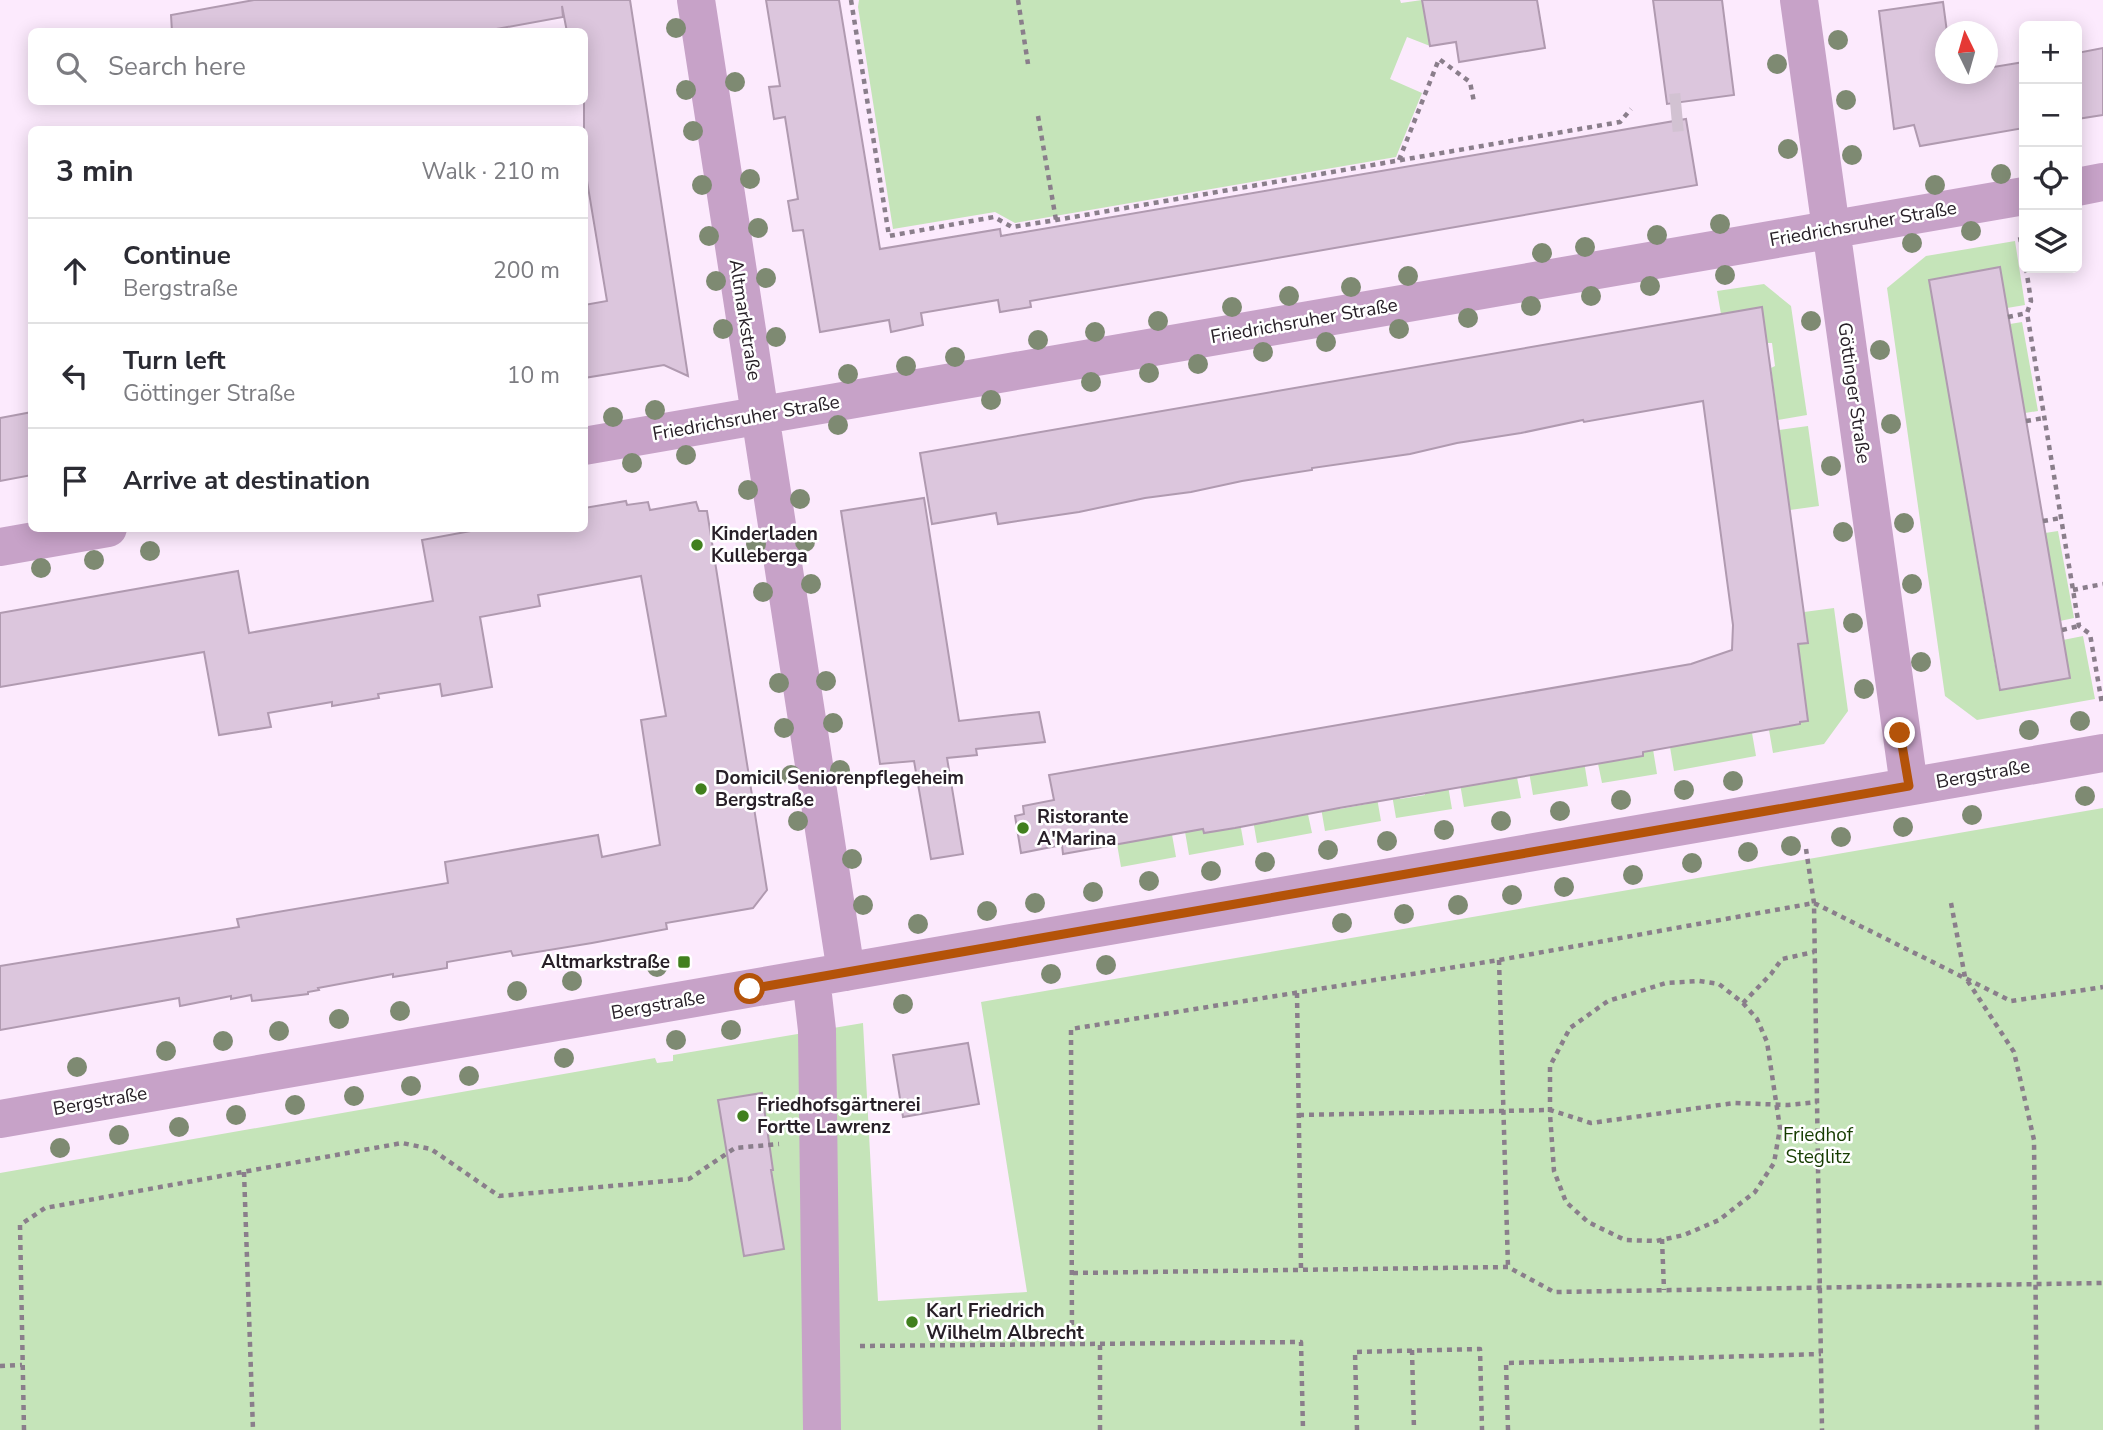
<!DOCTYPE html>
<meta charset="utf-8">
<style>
body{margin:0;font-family:"Nunito Sans",sans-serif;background:#f7f7f7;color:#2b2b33}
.controls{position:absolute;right:21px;top:21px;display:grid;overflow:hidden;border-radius:10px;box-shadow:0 4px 18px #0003}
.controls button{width:63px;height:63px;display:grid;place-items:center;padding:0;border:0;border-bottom:2px solid #e1e1e2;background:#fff;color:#2b2b33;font:35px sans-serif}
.compass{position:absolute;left:1935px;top:21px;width:63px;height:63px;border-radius:50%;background:#fff;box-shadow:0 4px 18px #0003;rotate:355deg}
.stop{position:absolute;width:21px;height:21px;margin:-16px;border:5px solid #b45309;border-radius:50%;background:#fff}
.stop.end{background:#b45309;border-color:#fff;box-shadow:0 2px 7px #0008}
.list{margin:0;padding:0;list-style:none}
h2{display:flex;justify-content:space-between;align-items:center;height:91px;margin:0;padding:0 28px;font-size:30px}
h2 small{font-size:23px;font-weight:400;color:#7c7c81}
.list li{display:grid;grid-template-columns:46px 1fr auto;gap:21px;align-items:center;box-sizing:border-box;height:105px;padding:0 28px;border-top:2px solid #e1e1e2}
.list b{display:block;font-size:26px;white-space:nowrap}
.list p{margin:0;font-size:23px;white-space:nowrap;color:#7c7c81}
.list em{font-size:23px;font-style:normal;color:#7c7c81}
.icon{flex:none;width:38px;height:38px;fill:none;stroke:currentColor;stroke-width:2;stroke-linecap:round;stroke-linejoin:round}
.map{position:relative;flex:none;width:2103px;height:1430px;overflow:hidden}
.search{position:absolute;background:#fff;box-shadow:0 4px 18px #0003;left:28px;top:28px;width:560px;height:77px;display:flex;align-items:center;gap:18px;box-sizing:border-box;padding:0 24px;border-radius:10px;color:#7c7c81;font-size:26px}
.panel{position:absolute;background:#fff;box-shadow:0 4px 18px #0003;left:28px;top:126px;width:560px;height:406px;border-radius:10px}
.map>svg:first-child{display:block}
</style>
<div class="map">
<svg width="2103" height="1430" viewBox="0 0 2103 1430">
<rect width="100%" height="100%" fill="#fceafd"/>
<path fill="#c5e4b9" d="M859,0H1400L1401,3L1422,0L1430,46L1407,37L1390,79L1422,93L1396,157L1015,223L995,212L893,229L858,7Z
M2015,241L2025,305L2007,308L1999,267L1929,280L1999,689L2063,640L2083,636L2095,699L1977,720L1945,696L1887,288L1926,256Z
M1764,284L1791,306L1807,415L1778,420L1771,368L1775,366L1772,343H1767L1762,308L1721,314L1717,291Z
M2022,322L2038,411L2025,413L2010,324Z
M1808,426L1819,506L1790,510L1779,430Z
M2058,531L2074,618L2060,621L2045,533Z
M1834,608L1848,711L1824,744L1773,753L1769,730L1799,724L1800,722L1808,721L1806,705L1797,706L1798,644L1808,642L1804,612Z
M1752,733L1756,756L1674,771L1669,741L1681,745Z
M1652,743L1657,774L1602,783L1596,754L1616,750L1618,761L1643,756L1641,745Z
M1583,755L1588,786L1533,795L1528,766L1537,763L1539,774L1565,770L1563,759Z
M1515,767L1521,798L1464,807L1459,778L1475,775L1477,785L1505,780L1504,770Z
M1447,780L1452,809L1396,818L1391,789L1398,788L1400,799L1425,795L1424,784Z
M1376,792L1381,821L1325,831L1320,802L1338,799L1340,809L1367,804L1366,794Z
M1306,805L1312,833L1257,843L1252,814L1264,823L1289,818Z
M2103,808V1430H0V1173L655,1058L657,1063L673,1061V1055L863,1023L878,1301L1027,1292L981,1002Z
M1239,817L1244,845L1189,855L1184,826Z
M1171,829L1176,857L1121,867L1117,844L1163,836Z"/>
<path fill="#dcc6dd" stroke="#b09ab0" stroke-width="2" d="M254,0H630L688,376L664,365L584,378V305L607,301L584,163V32H567L562,6L563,17L480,32H172L171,15Z
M766,0H839L880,249L1000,229L1001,236L1686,119L1697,185L1030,301L1031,307L1000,312L998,300L921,313L923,325L891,332L889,320L820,332L803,230L793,231L788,201L798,199L785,117L774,119L769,87L780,86Z
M1422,0H1537L1545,48L1459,62L1456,42L1430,46Z
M1653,0H1722L1734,95L1667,104Z
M1943,2L1947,32H1945V74H1987V68L2024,62V128L1920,146L1914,125L1894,129L1879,11Z
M2103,48V115L2077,119V53Z
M2000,267L2070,678L2000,690L1929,280Z
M1762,307L1808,643L1798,644L1808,721L1800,722V724L1643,752V756L1339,808L1235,828L1204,833L1203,829L1063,854L1062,845L1021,853L1015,816L1024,814L1023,806L1054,800L1049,775L1691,664L1732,650L1733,625L1703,401L1584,422L1583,420L1521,433L1457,443L1410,454L1312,468V470L1242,481L1191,492L1145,498L1079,512L998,524L996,513L932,524L920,453Z
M32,412V475L0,481V418Z
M924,498L959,721L1039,712L1045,742L976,749L977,755L947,758L963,854L931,859L914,761L880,764L841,511Z
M626,501L627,505L648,502L650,510L696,502L699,511H707L767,890L753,908L666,923L667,929L592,943L513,956L511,951L447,962V968L393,977V974L318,988L319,990L308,992V994L252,1001L251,995L231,999V996L180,1006L179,998L0,1030V966L239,927L237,919L448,883L445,862L598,835L602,857L660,845L641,720L666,716L641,576L538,595L540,606L480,617L492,687L442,696L440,684L378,694L379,698L332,706V702L268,713L271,727L219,735L204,652L0,687V613L238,571L249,633L433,601L422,540L487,528H584V508Z
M968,1043L979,1104L903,1117L893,1055Z
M762,1093L773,1170H771L784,1249L744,1256L718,1100Z"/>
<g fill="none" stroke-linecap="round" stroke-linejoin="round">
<path stroke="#d2c2d2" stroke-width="38" stroke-dasharray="38 19" stroke-linecap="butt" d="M1671,113L1682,112"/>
<path stroke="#8a7e8b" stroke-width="4.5" stroke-dasharray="5 5" stroke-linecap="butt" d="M851,0L889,236L994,217L1012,227L1056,220L1620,122L1631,109
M1018,0L1028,64
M1038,116L1056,220
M1399,160L1439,59L1470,82L1474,102
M2020,237L2024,260
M2026,268L2031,301L2027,313L2079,626L2090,634L2102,704
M2008,317L2027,313
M2026,421L2044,418
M2043,521L2061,518
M2073,590L2103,584
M2062,630L2079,626
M1806,849L1814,903L1822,1430
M1951,903L1965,977L2014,1052L2034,1140L2037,1430
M1499,960L1508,1267
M1297,993L1301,1269
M1743,1003L1757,1019L1767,1042L1780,1128L1774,1163L1755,1192L1719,1220L1684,1235L1656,1241L1625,1240L1588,1222L1566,1202L1554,1171L1550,1114V1066L1570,1028L1608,1001L1666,983L1699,981L1719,984L1743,1003L1771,974L1782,959L1814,952
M1299,1115L1550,1110L1591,1123L1734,1103L1788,1105L1817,1102
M244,1172L253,1430
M1662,1239L1664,1290
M1073,1273L1508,1267L1554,1292L2103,1283
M1072,1345L1071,1029L1499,960L1814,903L2011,1001L2103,987
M1100,1345V1430
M860,1346L1301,1342L1303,1430
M1412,1350L1414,1430
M0,1366L22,1365
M24,1430L20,1225L45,1208L402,1143L431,1149L499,1196L689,1179L735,1148L779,1144
M1357,1430L1355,1352L1480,1349L1482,1430
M1508,1430L1506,1363L1821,1354"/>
<path stroke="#c7a2c8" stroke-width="38" d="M696,0L846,972
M1799,0L1909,786
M2077,187L2103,182
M584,446L2024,196
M0,547L108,528
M811,978L817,1030L822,1430
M0,1119L2103,753"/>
</g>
<g fill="#7e8a72">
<circle cx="676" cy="28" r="10"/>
<circle cx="1838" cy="40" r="10"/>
<circle cx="1777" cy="64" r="10"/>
<circle cx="735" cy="82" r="10"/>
<circle cx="686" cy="90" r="10"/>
<circle cx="1846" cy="100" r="10"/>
<circle cx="693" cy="131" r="10"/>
<circle cx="1788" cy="149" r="10"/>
<circle cx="1852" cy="155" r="10"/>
<circle cx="2001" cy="174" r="10"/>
<circle cx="750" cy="179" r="10"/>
<circle cx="702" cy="185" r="10"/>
<circle cx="1935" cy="185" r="10"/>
<circle cx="1720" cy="224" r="10"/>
<circle cx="758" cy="228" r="10"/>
<circle cx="1971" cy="231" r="10"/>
<circle cx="1657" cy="235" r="10"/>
<circle cx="709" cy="236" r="10"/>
<circle cx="1912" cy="243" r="10"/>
<circle cx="1585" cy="247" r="10"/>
<circle cx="1542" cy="253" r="10"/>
<circle cx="1725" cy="275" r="10"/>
<circle cx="1408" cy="276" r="10"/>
<circle cx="766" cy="278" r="10"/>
<circle cx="716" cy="281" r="10"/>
<circle cx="1650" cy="286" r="10"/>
<circle cx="1351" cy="287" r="10"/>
<circle cx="1289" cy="296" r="10"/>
<circle cx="1591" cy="296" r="10"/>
<circle cx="1531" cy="306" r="10"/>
<circle cx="1232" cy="307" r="10"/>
<circle cx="1468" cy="318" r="10"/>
<circle cx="1158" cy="321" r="10"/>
<circle cx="1811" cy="321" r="10"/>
<circle cx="723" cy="329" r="10"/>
<circle cx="1399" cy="329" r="10"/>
<circle cx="1095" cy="332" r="10"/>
<circle cx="776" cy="337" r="10"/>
<circle cx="1038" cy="340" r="10"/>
<circle cx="1326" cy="342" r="10"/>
<circle cx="1880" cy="350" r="10"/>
<circle cx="1263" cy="352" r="10"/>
<circle cx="955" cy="357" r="10"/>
<circle cx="1198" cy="364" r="10"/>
<circle cx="906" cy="366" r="10"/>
<circle cx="1149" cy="373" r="10"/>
<circle cx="848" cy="374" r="10"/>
<circle cx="1091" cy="382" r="10"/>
<circle cx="991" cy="400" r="10"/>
<circle cx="655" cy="410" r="10"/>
<circle cx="613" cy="417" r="10"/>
<circle cx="1891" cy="424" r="10"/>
<circle cx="838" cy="425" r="10"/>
<circle cx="686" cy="455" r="10"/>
<circle cx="632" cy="463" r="10"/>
<circle cx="1831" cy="466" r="10"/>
<circle cx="748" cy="490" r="10"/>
<circle cx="800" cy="499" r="10"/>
<circle cx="1904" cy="523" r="10"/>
<circle cx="1843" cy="532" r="10"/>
<circle cx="805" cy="542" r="10"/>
<circle cx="756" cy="544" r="10"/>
<circle cx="150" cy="551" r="10"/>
<circle cx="94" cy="560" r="10"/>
<circle cx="41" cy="568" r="10"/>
<circle cx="811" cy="584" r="10"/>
<circle cx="1912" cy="584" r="10"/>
<circle cx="763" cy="592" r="10"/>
<circle cx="1853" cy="623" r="10"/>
<circle cx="1921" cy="662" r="10"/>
<circle cx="826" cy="681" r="10"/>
<circle cx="779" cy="683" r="10"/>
<circle cx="1864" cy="689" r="10"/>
<circle cx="2080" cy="721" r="10"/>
<circle cx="833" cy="723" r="10"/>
<circle cx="784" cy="728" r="10"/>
<circle cx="2029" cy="730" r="10"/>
<circle cx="840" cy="770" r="10"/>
<circle cx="791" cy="775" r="10"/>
<circle cx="1733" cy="781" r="10"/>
<circle cx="1684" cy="790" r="10"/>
<circle cx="2085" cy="796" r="10"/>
<circle cx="1621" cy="800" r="10"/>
<circle cx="1560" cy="811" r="10"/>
<circle cx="1972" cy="815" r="10"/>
<circle cx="798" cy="821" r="10"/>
<circle cx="1501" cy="821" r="10"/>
<circle cx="1903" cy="827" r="10"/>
<circle cx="1444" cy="830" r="10"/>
<circle cx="1841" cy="837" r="10"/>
<circle cx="1387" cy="841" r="10"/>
<circle cx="1791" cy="846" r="10"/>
<circle cx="1328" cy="850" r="10"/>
<circle cx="1748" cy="852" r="10"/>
<circle cx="852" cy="859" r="10"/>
<circle cx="1265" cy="862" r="10"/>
<circle cx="1692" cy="863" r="10"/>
<circle cx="1211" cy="871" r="10"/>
<circle cx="1633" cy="875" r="10"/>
<circle cx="1149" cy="881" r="10"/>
<circle cx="1564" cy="887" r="10"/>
<circle cx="1093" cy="892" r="10"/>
<circle cx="1512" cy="895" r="10"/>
<circle cx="1035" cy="903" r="10"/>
<circle cx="863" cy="905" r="10"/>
<circle cx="1458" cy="905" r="10"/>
<circle cx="987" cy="911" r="10"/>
<circle cx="1404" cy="914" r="10"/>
<circle cx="1342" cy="923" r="10"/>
<circle cx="918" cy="924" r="10"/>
<circle cx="1106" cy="965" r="10"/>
<circle cx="657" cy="967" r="10"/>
<circle cx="1051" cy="974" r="10"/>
<circle cx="572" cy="981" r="10"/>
<circle cx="517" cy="991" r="10"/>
<circle cx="903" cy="1004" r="10"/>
<circle cx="400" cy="1011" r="10"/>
<circle cx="339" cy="1019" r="10"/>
<circle cx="731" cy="1030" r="10"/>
<circle cx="279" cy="1031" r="10"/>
<circle cx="676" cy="1040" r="10"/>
<circle cx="223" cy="1041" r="10"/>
<circle cx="166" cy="1051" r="10"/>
<circle cx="564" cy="1058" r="10"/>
<circle cx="77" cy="1067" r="10"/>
<circle cx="469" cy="1076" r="10"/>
<circle cx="411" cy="1086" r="10"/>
<circle cx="354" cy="1096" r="10"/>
<circle cx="295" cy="1105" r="10"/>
<circle cx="236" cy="1115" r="10"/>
<circle cx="179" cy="1127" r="10"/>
<circle cx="119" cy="1135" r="10"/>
<circle cx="60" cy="1148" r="10"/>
</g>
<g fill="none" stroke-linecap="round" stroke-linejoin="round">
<path stroke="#b45309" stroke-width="9" d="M750,989L1909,786L1900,733"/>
</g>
<g fill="#41801e" stroke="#fff" stroke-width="2.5">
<circle cx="697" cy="545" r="7"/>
<circle cx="701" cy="789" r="7"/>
<circle cx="1023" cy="828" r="7"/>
<rect x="677" y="955" width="14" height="14" rx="3.5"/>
<circle cx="743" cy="1116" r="7"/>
<circle cx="912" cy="1322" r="7"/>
</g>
<g text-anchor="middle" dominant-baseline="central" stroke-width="5" stroke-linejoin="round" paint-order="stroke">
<g font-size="19" fill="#282028" stroke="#fff">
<text transform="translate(1863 224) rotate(-10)">Friedrichsruher Straße</text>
<text transform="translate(745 320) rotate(81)">Altmarkstraße</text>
<text transform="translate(1304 321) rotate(-10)">Friedrichsruher Straße</text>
<text transform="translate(1854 393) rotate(82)">Göttinger Straße</text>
<text transform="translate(746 418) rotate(-10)">Friedrichsruher Straße</text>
<text transform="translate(1983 774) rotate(-10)">Bergstraße</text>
<text transform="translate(658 1005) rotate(-10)">Bergstraße</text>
<text transform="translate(100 1101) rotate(-10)">Bergstraße</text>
</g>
<g font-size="19" font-weight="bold" fill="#282028" stroke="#fff" text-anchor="start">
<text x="711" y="534">Kinderladen<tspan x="711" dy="22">Kulleberga</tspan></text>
<text x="715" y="778">Domicil Seniorenpflegeheim<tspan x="715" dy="22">Bergstraße</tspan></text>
<text x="1037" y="817">Ristorante<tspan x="1037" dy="22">A'Marina</tspan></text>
<text x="670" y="962" text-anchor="end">Altmarkstraße</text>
<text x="757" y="1105">Friedhofsgärtnerei<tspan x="757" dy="22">Fortte Lawrenz</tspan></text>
<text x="926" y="1311">Karl Friedrich<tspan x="926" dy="22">Wilhelm Albrecht</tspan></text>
</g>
<g font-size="19" fill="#163c00" stroke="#fff">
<text x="1818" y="1135">Friedhof<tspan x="1818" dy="22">Steglitz</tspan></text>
</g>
</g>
</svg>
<div class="controls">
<button>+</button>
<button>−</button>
<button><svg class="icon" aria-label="locate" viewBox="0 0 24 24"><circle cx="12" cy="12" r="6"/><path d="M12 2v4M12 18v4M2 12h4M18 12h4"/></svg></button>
<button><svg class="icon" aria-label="layers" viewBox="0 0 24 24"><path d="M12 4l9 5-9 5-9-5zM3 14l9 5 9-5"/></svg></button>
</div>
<svg class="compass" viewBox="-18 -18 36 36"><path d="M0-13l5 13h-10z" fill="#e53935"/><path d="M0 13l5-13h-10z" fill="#7c7c81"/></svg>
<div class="stop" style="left:750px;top:989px"></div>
<div class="stop end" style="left:1900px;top:733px"></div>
<div class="search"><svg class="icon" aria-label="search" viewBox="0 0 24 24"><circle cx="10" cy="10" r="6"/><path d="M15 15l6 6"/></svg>Search here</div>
<section class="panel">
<h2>3 min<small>Walk · 210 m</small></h2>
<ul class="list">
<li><svg class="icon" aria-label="ahead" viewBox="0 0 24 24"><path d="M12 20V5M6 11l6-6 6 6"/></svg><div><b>Continue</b><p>Bergstraße</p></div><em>200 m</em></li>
<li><svg class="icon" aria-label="left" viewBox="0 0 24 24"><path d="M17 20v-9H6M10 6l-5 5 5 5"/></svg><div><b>Turn left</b><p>Göttinger Straße</p></div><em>10 m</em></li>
<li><svg class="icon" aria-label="arrive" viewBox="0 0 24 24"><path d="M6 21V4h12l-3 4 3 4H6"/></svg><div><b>Arrive at destination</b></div></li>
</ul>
</section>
</div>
